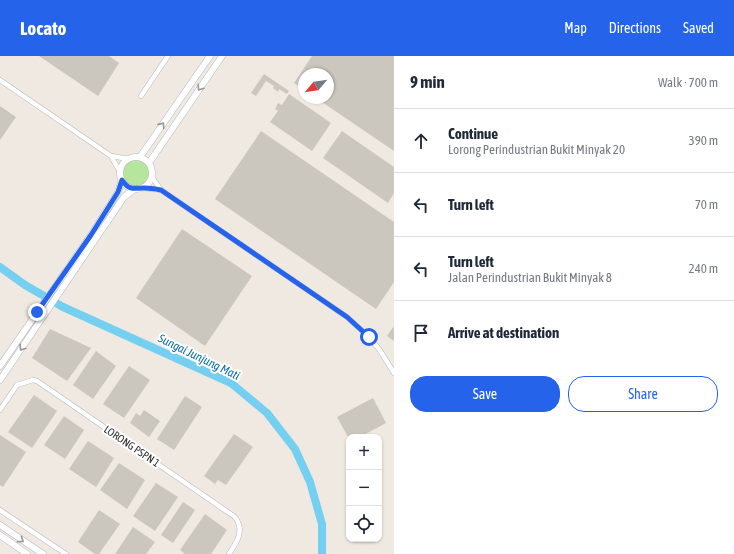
<!DOCTYPE html>
<meta charset="utf-8">
<style>
body{margin:0;font-family:"Asap Condensed",sans-serif;background:#f6f6f7;color:#1f2937}
.controls{position:absolute;right:12px;bottom:12px;display:grid;overflow:hidden;border-radius:8px;box-shadow:0 1px 3px #0004}
.controls button{width:36px;height:36px;display:grid;place-items:center;padding:0;border:0;border-bottom:1px solid #e0e1e3;background:#fff;color:#1f2937;font:20px sans-serif}
.compass{position:absolute;left:298px;top:12px;width:36px;height:36px;border-radius:50%;background:#fff;box-shadow:0 1px 3px #0004;rotate:241deg}
.stop{position:absolute;width:12px;height:12px;margin:-9px;border:3px solid #2563eb;border-radius:50%;background:#fff}
.stop.end{background:#2563eb;border-color:#fff;box-shadow:0 1px 4px #0008}
.list{margin:0;padding:0;list-style:none}
h2{display:flex;justify-content:space-between;align-items:center;height:52px;margin:0;padding:0 16px;font-size:17px}
h2 small{font-size:13px;font-weight:400;color:#747a83}
.list li{display:grid;grid-template-columns:26px 1fr auto;gap:12px;align-items:center;box-sizing:border-box;height:64px;padding:0 16px;border-top:1px solid #e0e1e3}
.list b{display:block;font-size:15px;white-space:nowrap}
.list p{margin:0;font-size:13px;white-space:nowrap;color:#747a83}
.list em{font-size:13px;font-style:normal;color:#747a83}
.actions{display:flex;gap:8px;padding:12px 16px}
.actions a{flex:1;padding:9px 0;border:1px solid #2563eb;border-radius:16px;text-align:center;font-size:14px;color:#2563eb}
.actions .main{background:#2563eb;color:#fff}
.icon{flex:none;width:22px;height:22px;fill:none;stroke:currentColor;stroke-width:2;stroke-linecap:round;stroke-linejoin:round}
.map{position:relative;flex:none;width:394px;height:498px;overflow:hidden}
header{display:flex;align-items:center;gap:24px;box-sizing:border-box;height:56px;padding:0 20px;background:#2563eb;color:#fff}
header strong{font-size:19px}
nav{display:flex;gap:22px;margin-inline-start:auto;font-size:14px}
main{display:flex}
aside{flex:1;background:#fff}
.map>svg:first-child{display:block}
</style>
<header>
<strong>Locato</strong>
<nav><a>Map</a><a>Directions</a><a>Saved</a></nav>
</header>
<main>
<div class="map">
<svg width="394" height="498" viewBox="0 0 394 498">
<rect width="100%" height="100%" fill="#efe9e1"/>
<path fill="#b6e59e" d="M123 117a14 14 0 1 1 28 0a14 14 0 1 1-28 0Z"/>
<g fill="none" stroke-linecap="round" stroke-linejoin="round">
<path stroke="#75cff0" stroke-width="8" d="M0,211L25,229L63,251L231,327L267,357L295,393L310,426L322,468V498"/>
</g>
<path fill="#cbc7bf" d="M39,0H109L119,7L98,40Z
M312,0H394V95L316,42H328V18H304V34L294,27Z
M264,18L289,35L287,38L279,33L278,36L273,32L274,30L266,25L256,40L251,37Z
M289,38L331,67L312,95L270,66L278,55L275,53L278,47L282,49Z
M0,50L16,61L0,84Z
M261,75L394,166V226L376,253L215,143Z
M342,75L394,111V137L388,147L323,102Z
M182,173L252,220L205,290L136,242Z
M394,270V285L387,280Z
M50,273L91,292L67,325L32,302Z
M96,295L116,310L93,343L73,329Z
M129,310L150,324L124,362L103,348Z
M34,339L57,355L32,392L8,376Z
M185,340L202,351L174,394L157,383Z
M373,342L386,367L360,381H348L337,361Z
M144,354L160,365L149,381L130,367L136,357L140,360Z
M64,360L84,374L65,403L44,389Z
M234,378L253,391L226,429L218,424L215,428L204,420Z
M0,379L26,396L3,431L0,429Z
M88,385L114,402L96,431L69,413Z
M119,407L145,424L127,453L100,434Z
M156,427L178,441L155,475L133,460Z
M183,446L195,454L173,487L161,479Z
M99,454L120,468L99,498H95L78,486Z
M205,458L227,474L211,498H185L180,494Z
M133,471L155,486L146,498H115Z"/>
<g fill="none" stroke-linecap="round" stroke-linejoin="round">
<g stroke="#b4b7c1" stroke-width="5.5">
<path id="street" d="M0,24L111,100L129,103
M141,40L168,0
M111,100L120,116
M152,121L161,134L347,261L369,281L379,293L394,317
M143,132L161,134
M0,354L17,329L33,324L37,325L235,461C245,475 237,486 229,498
M0,454L66,498"/>
</g>
<g stroke="#b4b7c1" stroke-width="7">
<path id="secondary" d="M120 117a16 16 0 1 1 32 0a16 16 0 1 1-32 0Z
M140,101L210,0
M149,107L222,0
M0,310L91,179L118,136L122,124
M0,324L124,141L135,133
M0,469L43,498
M0,479L27,498"/>
</g>
<use href="#street" stroke="#fff" stroke-width="4.5"/>
<use href="#secondary" stroke="#fff" stroke-width="6"/>
</g>
<defs><path id="oneway-chevron" d="M-2-3.5L2.5 0L-2 3.5" fill="none" stroke-width="1.6" stroke-linecap="round" stroke-linejoin="round"/></defs>
<g stroke="#969696">
<use href="#oneway-chevron" transform="translate(200 32) rotate(124)"/>
<use href="#oneway-chevron" transform="translate(162 69) rotate(-55)"/>
<use href="#oneway-chevron" transform="translate(22 292) rotate(124)"/>
<use href="#oneway-chevron" transform="translate(21 484) rotate(34)"/>
</g>
<g fill="none" stroke-linecap="round" stroke-linejoin="round">
<path stroke="#2563eb" stroke-width="5" d="M37,256L91,179L118,136L122,124C129,135 134,132 144,132C150,132 156,133 161,134L347,261L369,281"/>
</g>
<g text-anchor="middle" dominant-baseline="central" stroke-width="4" stroke-linejoin="round" paint-order="stroke">
<g font-size="11" fill="#2e2e2e" stroke="#fff">
<text transform="translate(132 390) rotate(34)">LORONG PSPN 1</text>
</g>
<g font-size="12" font-style="italic" fill="#0d6fa3" stroke="#fff">
<text transform="translate(199 301) rotate(26)">Sungai Junjung Mati</text>
</g>
</g>
</svg>
<div class="controls">
<button>+</button>
<button>−</button>
<button><svg class="icon" aria-label="locate" viewBox="0 0 24 24"><circle cx="12" cy="12" r="6"/><path d="M12 2v4M12 18v4M2 12h4M18 12h4"/></svg></button>
</div>
<svg class="compass" viewBox="-18 -18 36 36"><path d="M0-13l5 13h-10z" fill="#e53935"/><path d="M0 13l5-13h-10z" fill="#747a83"/></svg>
<div class="stop" style="left:369px;top:281px"></div>
<div class="stop end" style="left:37px;top:256px"></div>
</div>
<aside>
<h2>9 min<small>Walk · 700 m</small></h2>
<ul class="list">
<li><svg class="icon" aria-label="ahead" viewBox="0 0 24 24"><path d="M12 20V5M6 11l6-6 6 6"/></svg><div><b>Continue</b><p>Lorong Perindustrian Bukit Minyak 20</p></div><em>390 m</em></li>
<li><svg class="icon" aria-label="left" viewBox="0 0 24 24"><path d="M17 20v-9H6M10 6l-5 5 5 5"/></svg><div><b>Turn left</b></div><em>70 m</em></li>
<li><svg class="icon" aria-label="left" viewBox="0 0 24 24"><path d="M17 20v-9H6M10 6l-5 5 5 5"/></svg><div><b>Turn left</b><p>Jalan Perindustrian Bukit Minyak 8</p></div><em>240 m</em></li>
<li><svg class="icon" aria-label="arrive" viewBox="0 0 24 24"><path d="M6 21V4h12l-3 4 3 4H6"/></svg><div><b>Arrive at destination</b></div></li>
</ul>
<div class="actions"><a class="main">Save</a><a>Share</a></div>
</aside>
</main>
